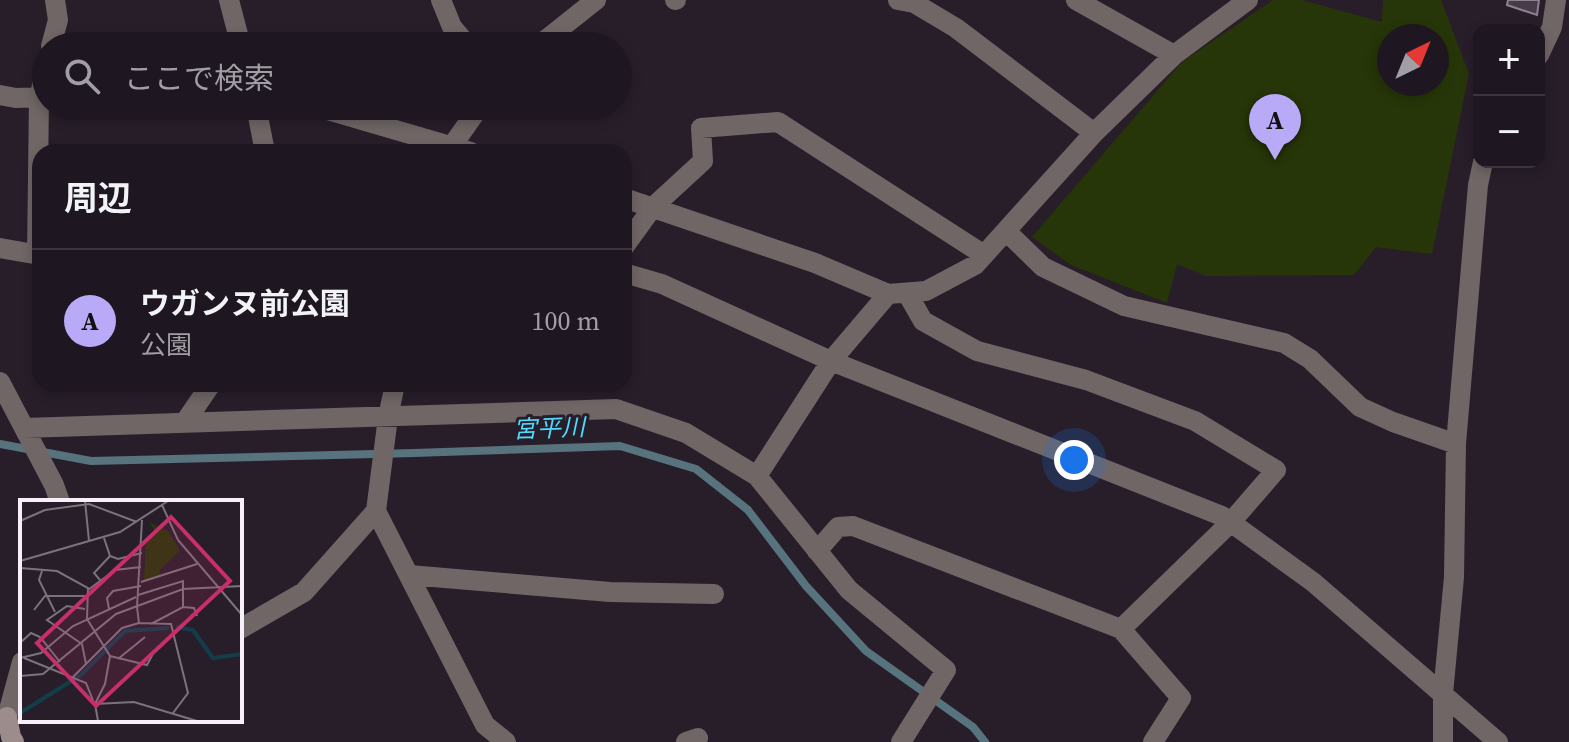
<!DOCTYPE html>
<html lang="ja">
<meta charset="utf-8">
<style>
body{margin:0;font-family:"Source Serif 4","Noto Sans JP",serif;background:#2b232d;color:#f1f3f6}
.controls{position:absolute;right:24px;top:24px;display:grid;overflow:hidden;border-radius:16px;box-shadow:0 4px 12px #0003}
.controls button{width:72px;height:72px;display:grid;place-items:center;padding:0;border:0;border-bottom:2px solid #3c353e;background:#1e1620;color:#f1f3f6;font:40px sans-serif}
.compass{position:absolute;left:1377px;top:24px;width:72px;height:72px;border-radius:50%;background:#1e1620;box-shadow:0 4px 12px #0003;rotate:43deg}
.you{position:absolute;left:1074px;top:460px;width:28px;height:28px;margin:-20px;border:6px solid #fff;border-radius:50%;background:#1a73e8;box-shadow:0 0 0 12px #1a73e833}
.badge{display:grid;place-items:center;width:52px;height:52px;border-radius:50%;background:#b9aaf7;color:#111;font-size:26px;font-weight:700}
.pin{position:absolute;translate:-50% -66px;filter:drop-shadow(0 2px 4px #0008)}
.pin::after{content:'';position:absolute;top:42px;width:28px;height:24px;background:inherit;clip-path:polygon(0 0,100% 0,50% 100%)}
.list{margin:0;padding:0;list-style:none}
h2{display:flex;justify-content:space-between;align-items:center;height:104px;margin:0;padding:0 32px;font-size:34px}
h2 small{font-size:26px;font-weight:400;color:#a19fa5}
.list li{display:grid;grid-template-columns:52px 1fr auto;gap:24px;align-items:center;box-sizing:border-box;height:144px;padding:0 32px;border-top:2px solid #3c353e}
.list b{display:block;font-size:30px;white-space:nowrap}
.list p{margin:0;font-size:26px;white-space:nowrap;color:#a19fa5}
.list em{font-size:26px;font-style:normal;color:#a19fa5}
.icon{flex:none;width:44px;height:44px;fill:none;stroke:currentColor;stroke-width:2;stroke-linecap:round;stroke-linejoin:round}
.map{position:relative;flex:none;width:1569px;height:742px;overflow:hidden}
.search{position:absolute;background:#1e1620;box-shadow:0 4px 12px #0003;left:32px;top:32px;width:600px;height:88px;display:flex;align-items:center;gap:20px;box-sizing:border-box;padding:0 28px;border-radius:44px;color:#a19fa5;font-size:30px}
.panel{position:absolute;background:#1e1620;box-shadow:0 4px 12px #0003;left:32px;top:144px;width:600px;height:248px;border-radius:24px}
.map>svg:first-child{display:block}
</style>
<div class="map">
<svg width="1569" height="742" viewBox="0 0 1569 742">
<rect width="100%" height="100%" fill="#281e2a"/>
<path fill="#273608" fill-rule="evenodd" d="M1273,0H1302L1382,22L1383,0H1441L1469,74L1432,254L1376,247L1354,275L1206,276L1177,264L1167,303L1071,265L1032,237L1182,62ZM1389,36H1437V84H1389Z"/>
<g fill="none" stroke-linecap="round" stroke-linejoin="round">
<path stroke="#57737e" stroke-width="8" d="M0,444L91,461L414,453L620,446L696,469L748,510L806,586L866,651L973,727L985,742"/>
</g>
<path fill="#473b49" stroke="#8d808f" stroke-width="2" d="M1508,0H1539L1537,15L1507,5Z"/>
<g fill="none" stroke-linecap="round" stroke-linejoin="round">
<path stroke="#706666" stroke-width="20" d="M229,0L241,46
M441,0L452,27L468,46
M675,0H676
M898,0L914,3L956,28L1094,133
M1076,0L1174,55
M51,46L58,20L55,0
M538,46L596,0
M1539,55L1552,27L1556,0
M0,95L16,98L46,97
M256,106L265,152
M298,106L324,109L471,152
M450,152L452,146L480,106
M624,198L815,263L888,294L926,291L975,265L1094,133L1174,55L1248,0
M1006,231L1043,267L1124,306L1284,343L1310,359L1360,407L1393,422L1456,444
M624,247L653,207L703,161L701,128L778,122L984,255
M0,248L40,255
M37,255L39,98L46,69
M624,273L662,284L831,361L1222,516L1313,582L1498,742
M907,293L923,321L977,351L1086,380L1195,421L1276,470L1231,522L1121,629
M888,294L831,361L757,476L849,590L946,670L901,742
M0,382L54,485L60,502
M185,422L211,384
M24,428L616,409L686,433L757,476
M376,511L485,725L506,742
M817,551L838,527L853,526L1121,629L1181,698L1153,742
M409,575L610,592L714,594
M240,629L304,592L376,511L388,417L395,384
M7,717L22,662
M686,742L698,738
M1443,742V694L1454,577L1456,444L1478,185L1483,162"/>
<path stroke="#9c8d8c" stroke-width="20" d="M7,717L11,737L14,742"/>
</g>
<g text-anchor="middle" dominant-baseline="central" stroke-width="6" stroke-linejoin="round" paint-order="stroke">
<g font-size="24" font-style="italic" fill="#50dafd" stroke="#281e2a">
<text transform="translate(549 428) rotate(-2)">宮平川</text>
</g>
</g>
<g transform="translate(20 500)">
<rect width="222" height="222" fill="#281e2a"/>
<path d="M129,22L148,31L160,50L139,71L141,75L124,80L126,40L136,34Z" fill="#273608"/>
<path fill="none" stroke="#123e4a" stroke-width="4" d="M156,127L173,130L193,158L222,154M0,213L61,175L105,131L149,128"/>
<path fill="none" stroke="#7b727c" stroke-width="2" d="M65,1L69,41M142,5L158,40L222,115M122,20L117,107L119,123L151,124L168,193L153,213M0,21L25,10L69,4L117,22M84,38L90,56L98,59L122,53M222,38V74M0,61L100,32L148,1M0,68L37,71L68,88L67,119L90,156L85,184L75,204L78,221M22,71L19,80L35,112M80,80L74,73L90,56M121,82L177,64M68,90L95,70L121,67M118,95L163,81V107M65,109L47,106L27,120L62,144L66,164M89,109L87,98L93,91L121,86M14,110L25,96H67M131,124L163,107L174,108L177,116M0,143L11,133L20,137L40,162M90,156L127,165L135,150M0,158L21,153L53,126L116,97M4,158L66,183L74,203M98,159L125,137M0,176L23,174L96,114L163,89L222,86M53,177L102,128L119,123M75,204L114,202L177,221"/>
<path fill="#c72e6b" fill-opacity="0.15" stroke="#c72e6b" stroke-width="4" d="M151,17L210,81L76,206L17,143Z"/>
<rect width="222" height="222" fill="none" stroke="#f7f0f8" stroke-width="4"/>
</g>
</svg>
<div class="controls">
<button>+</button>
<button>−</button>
</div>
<svg class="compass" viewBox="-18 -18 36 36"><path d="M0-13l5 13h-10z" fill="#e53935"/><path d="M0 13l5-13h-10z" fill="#a19fa5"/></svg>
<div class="you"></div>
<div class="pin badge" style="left:1275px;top:160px">A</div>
<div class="search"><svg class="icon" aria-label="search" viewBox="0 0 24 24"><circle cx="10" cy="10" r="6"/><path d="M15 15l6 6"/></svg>ここで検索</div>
<section class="panel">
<h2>周辺<small></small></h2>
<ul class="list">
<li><span class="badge">A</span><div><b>ウガンヌ前公園</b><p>公園</p></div><em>100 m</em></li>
</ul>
</section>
</div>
